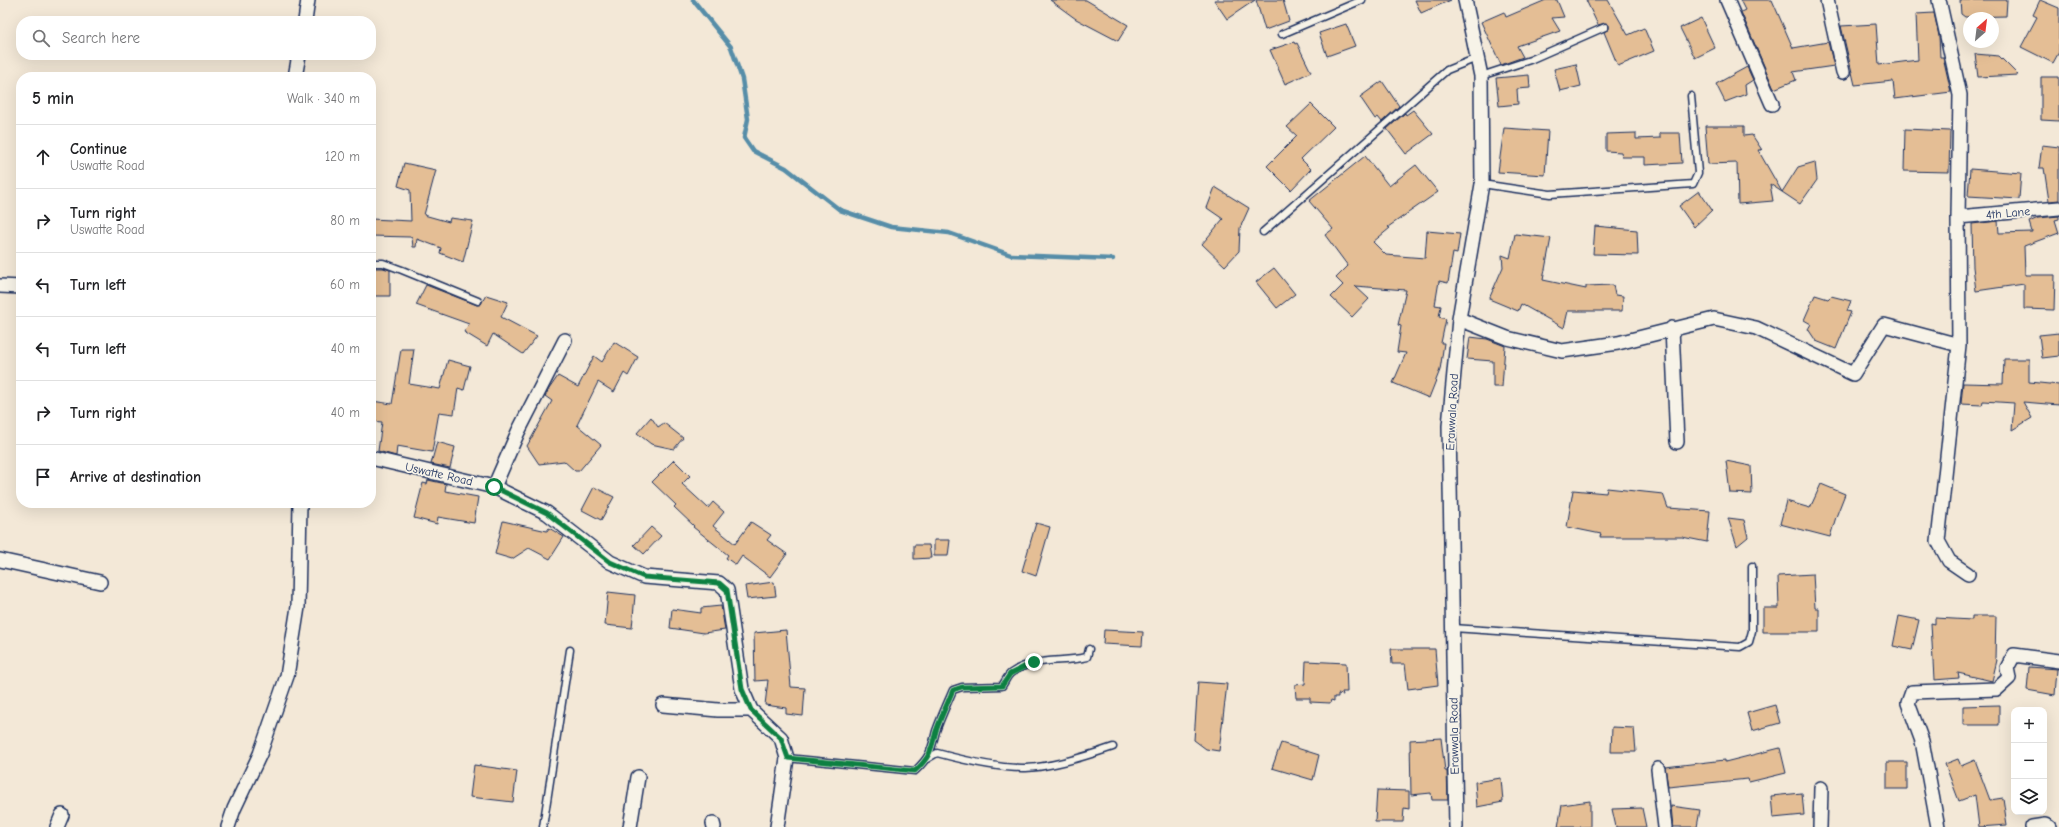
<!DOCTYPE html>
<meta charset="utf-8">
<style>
body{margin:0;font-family:"Comic Neue",sans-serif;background:#f2f2f2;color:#202124}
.controls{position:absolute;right:12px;bottom:12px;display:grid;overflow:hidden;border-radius:8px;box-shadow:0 4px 16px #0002}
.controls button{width:36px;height:36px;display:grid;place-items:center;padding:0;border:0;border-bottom:1px solid #e0e0e0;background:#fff;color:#202124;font:20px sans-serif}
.compass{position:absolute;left:1963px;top:12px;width:36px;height:36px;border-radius:50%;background:#fff;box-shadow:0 4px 16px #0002;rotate:28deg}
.stop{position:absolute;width:12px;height:12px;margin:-9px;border:3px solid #0b8043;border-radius:50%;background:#fff}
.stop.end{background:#0b8043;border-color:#fff;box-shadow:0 1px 4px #0008}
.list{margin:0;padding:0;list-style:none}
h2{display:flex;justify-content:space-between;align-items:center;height:52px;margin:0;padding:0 16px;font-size:17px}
h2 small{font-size:13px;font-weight:400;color:#757577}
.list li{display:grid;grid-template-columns:26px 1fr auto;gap:12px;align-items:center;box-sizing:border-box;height:64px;padding:0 16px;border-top:1px solid #e0e0e0}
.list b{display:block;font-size:15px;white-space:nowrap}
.list p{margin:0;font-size:13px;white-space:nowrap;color:#757577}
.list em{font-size:13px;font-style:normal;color:#757577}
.icon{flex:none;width:22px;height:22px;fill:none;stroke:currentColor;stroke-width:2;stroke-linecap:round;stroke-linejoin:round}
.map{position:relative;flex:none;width:2059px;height:827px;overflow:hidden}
.search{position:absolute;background:#fff;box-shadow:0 4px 16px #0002;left:16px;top:16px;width:360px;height:44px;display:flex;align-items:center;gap:10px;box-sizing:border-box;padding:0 14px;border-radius:16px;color:#757577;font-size:15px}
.panel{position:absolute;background:#fff;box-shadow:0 4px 16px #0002;left:16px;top:72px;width:360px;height:436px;border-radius:16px}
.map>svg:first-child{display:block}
</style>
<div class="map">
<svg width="2059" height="827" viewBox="0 0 2059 827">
<rect width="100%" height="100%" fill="#f3e8d7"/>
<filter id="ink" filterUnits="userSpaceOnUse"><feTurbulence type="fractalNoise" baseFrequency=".025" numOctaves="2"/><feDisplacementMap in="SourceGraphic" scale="8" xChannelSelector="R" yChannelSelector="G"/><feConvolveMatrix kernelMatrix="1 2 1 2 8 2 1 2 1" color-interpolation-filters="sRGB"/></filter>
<g filter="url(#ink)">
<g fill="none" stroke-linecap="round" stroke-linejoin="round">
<path stroke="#568da8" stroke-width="4.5" d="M693,0L731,47L742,79L748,119L744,138L753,151L786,168L840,210L891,227L949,233L1011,255L1113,259"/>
</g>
<path fill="#e4be95" stroke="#1b2f5e" d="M1050,0H1086L1128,25L1118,41L1076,19Z
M1214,0H1255L1227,19Z
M1256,0H1283L1289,21L1265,30Z
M1415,0H1451L1421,13Z
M1546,0H1557L1564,17L1552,18L1560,31L1517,46L1523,57L1501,65L1481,22L1504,12L1506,17Z
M1586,0H1608L1628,35L1644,28L1654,51L1618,66L1604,32L1609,29V25L1605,23L1598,25Z
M1740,0H1772L1793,48L1828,42L1834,66L1793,72L1796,80L1774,89L1741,12L1745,10Z
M1960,0H2007L2006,16L1965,17L1961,14Z
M2040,0L2059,8V52L2053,63L2021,47L2037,17L2033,15Z
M1934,13L1939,36L1940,57H1943L1951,92L1895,99L1893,81L1855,85L1841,26L1876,24L1879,65L1918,60L1916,14Z
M1701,18L1715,48L1695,58L1680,28Z
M1346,24L1355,46L1327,56L1319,33Z
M1294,42L1295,44L1297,43L1311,72L1285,84L1270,50Z
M1975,54L1999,56L2018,75L1978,77Z
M1576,64L1581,86L1560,91L1554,69Z
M1747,67L1753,80L1745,85L1746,94L1725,102L1716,84Z
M1529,75L1530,88L1517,89L1518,104L1499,106L1496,78Z
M2041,77H2059V121L2041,120Z
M1382,81L1399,106L1382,122L1378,117L1375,119L1360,97Z
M1311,104L1334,127L1301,159L1311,169L1291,190L1267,166L1297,136L1287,127Z
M1413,110L1433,134L1406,154L1387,129L1405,113L1406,115Z
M1705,126H1744V136L1752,135L1762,150H1758L1782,192L1770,184L1773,201L1738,204L1737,163L1708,164Z
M1504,128L1548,131L1545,175L1498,172Z
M1905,129L1950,131L1949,172L1904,171Z
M1636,133V139L1660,138V133H1680L1682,163L1645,165V157H1622L1621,152L1606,151V134Z
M2042,145L2059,147V200L2049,201L2044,168H2039Z
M1365,156L1389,186L1416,165L1438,192L1388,227L1390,228L1373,242L1386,255L1425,258L1427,231L1460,234L1457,254L1453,253L1448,283L1439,281L1435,305L1441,306L1439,317L1446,319L1441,343H1444L1440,370L1429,398L1393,383L1406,353L1397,352L1401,326L1398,325L1406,290L1355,286L1369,299L1352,317L1331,297L1343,285L1336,278L1348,266L1325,235L1333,229L1309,201Z
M1815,162L1817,180L1800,204L1782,192L1798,167Z
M404,163L436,170L424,215L449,222L450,218L473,221L463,262L440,253L441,248L417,239L416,247H413L412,238L410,237L371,236V219L411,221L410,190L398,186Z
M1970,169L2021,173L2019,199L1968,196Z
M1215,187L1249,208L1240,228L1239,251L1225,266L1202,244L1223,219L1207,208Z
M1699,191L1712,210L1694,227L1679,206Z
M2059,216V219L2055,220L2059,233L2024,246L2025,275H2055L2054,310L2024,309V284L1976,291L1973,267L1972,224L1998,221L1999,233L2032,232L2029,222L2038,218Z
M1595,226L1637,230L1638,255L1593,254Z
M1515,234L1551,238L1543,280L1586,289V286L1613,285L1615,295L1623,296L1622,311H1568L1564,328L1521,304L1518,311L1489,299L1503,267L1502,255L1510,258Z
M373,268H383L390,270V296H373Z
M1274,268L1295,294L1277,308L1256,282Z
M426,285L477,305L481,304L486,295L508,302L501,317L537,336L523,354L493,334L487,346L464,332L469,324L416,305Z
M1815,295L1828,299L1831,296L1851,301L1847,311L1851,312L1836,349L1816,341L1808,329L1811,324L1804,320Z
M2059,333V356L2042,358L2039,335Z
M1470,337L1487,339L1505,346L1502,387H1493V361L1467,359Z
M614,342L638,357L628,376L624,373L614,392L598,382L577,425L601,445L579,471H575L564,461L539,464L527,446L552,401L545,396L549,389L558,376L578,387L594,356L602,362Z
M401,349H414L409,384L440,389L448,360L470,366L464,390L458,388L454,414L439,412L432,452L397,446L396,456L378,451L382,422L371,421L372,401L392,404Z
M2004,359H2029V382L2059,385V405L2023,402L2032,418L2012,430L2014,403L1983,401L1982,405L1961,404L1963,383L2003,384Z
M651,417L658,427L664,423L683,438L674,449L651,444L637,433Z
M437,442L455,447L450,468L431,464Z
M674,460L690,476L682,484L708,508L713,502L724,512L713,526L735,544L751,522L771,535L767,540L787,554L770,577L742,556L736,565L726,558L728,555L693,527L694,526L674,507L676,505L652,482Z
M1726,461L1751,466L1752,494L1730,493Z
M428,480L446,484L445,491L478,497L474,523L438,517L437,524L414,518L423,483L427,484Z
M1821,484L1845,494L1836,517L1830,537L1780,524L1786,501L1810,508Z
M594,487L614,497L601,520L582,510Z
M1607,488L1663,494L1668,508L1710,511L1707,542L1682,537H1600L1601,534L1567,527L1573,490L1606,493Z
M1728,518L1744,520L1748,537L1737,546Z
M503,521L547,531L549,528L564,537L550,559L529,548L512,559L495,554Z
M1036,523L1050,527L1036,576L1022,571Z
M651,527L661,536L644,554L634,545Z
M934,540H950L948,556H934Z
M914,545H929L931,558L914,559Z
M1813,574L1815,608H1819V632H1763V608H1779L1778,576Z
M774,582L776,596L747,599L745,586Z
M608,592L635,595L632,628L605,625Z
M721,606L725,630L704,633L670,628L672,609L701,613V608Z
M1899,616L1919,620L1912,650L1893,646Z
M1972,616H1996L1995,659L1997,660L1992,681L1958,673L1959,678L1934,680L1931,623L1935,624V618L1972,620Z
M786,630L791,687L805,688L803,716L786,714V708L765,705L768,680L755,681L754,633Z
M1104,630L1143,632L1142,646L1103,644Z
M1391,649H1435L1438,685L1408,689L1405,664H1392Z
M1306,661L1346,663L1347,692H1342L1343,695L1338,694V697H1334V701L1331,700L1330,703L1310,702V698H1296L1295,685L1305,684Z
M2029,667L2057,669L2055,695L2027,690Z
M1198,682L1227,684L1219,751L1206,749L1194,740Z
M1775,705L1780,723L1752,731L1747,713Z
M1999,705V725H1963V706Z
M1612,727L1634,728L1636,752H1611Z
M1441,738L1445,771H1447L1448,800H1432L1431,793L1411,795L1410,740Z
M1281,743L1319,755L1313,780L1272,768Z
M1780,748L1786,773L1749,782L1748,779L1668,787L1665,767L1725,760V762Z
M1958,759L1961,766L1975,760L1990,800L2003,798L2007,825L1979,827L1975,795L1959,801L1945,764Z
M1887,762H1907V789H1887Z
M474,765L517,771L513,802L470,797Z
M1501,778L1503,802L1477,807L1475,782Z
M1377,790L1409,791V809L1404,808L1403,822H1375Z
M1802,793L1804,815L1773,818L1771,796Z
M1590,801V827H1558L1562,805Z
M1671,806L1700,810L1697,827H1673Z
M1642,808L1646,827H1616L1612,809Z"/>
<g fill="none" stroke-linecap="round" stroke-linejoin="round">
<g stroke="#1b2f5e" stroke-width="9">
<path id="lane" d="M1282,34L1362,0
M1481,76L1530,60L1605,27
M1482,184L1550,194L1693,184L1698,173L1691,96
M1263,232L1447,70L1477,58
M371,263H383L402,270L478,301
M1453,628L1740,647L1749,642L1752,631V566
M787,758L915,771C931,756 931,750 936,731C941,717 947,704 953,690L962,687L1002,686C1005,682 1007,676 1011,673C1033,657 1062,663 1087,657L1089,649
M927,759L937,753C963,760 999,769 1026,768C1053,767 1087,756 1113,747
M543,827L570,650"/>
</g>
<g stroke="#1b2f5e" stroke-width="16">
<path id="street" d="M1727,0L1772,104
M1827,0L1843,72
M1939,0L1960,95L1958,217L1959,345L1938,541L1949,561L1968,574
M305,21L308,0
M295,77L299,55
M1958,217L2059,208
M0,286L21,287
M1459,319L1507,338L1562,351L1618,343L1714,319L1756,328L1853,374L1884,325L1959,345
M1672,328L1677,442
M371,458L494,487L547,513L610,562L644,577L719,583L727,590L742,689L751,710L781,738L787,758L777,827
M494,487L518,432L565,340
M0,560L100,582
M663,705L718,710H751
M1658,769L1665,827
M713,823L714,827
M57,827L62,815
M228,827L234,809L260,754L287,676L298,607L300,503
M630,827L638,777
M1456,827L1449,426L1459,319L1482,184L1481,76L1465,0
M1820,827L1821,788
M1938,827L1922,741L1908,703L1912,692L1997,689L2009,678L2007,668L2014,655L2059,661
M2032,827L2045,825L2049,827"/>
</g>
<use href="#lane" stroke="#f7f3e8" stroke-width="6"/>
<use href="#street" stroke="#f7f3e8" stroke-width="13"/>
</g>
</g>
<g fill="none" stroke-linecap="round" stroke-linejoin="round" filter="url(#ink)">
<path stroke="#0b8043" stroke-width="5" d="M494,487L547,513L610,562L644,577L719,583L727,590L742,689L751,710L781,738L788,758L915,771C931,756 931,750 936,731C941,717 947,704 953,690L962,687L1002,686L1010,674L1034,662"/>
</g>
<g text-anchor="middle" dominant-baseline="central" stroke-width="3.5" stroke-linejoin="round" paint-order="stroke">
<g font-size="12" fill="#1b2f5e" stroke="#f7f3e8">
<text transform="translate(2008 213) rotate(-5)">4th Lane</text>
<text transform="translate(1452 412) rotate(-87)">Erawwala Road</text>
<text transform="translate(439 474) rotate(13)">Uswatte Road</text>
<text transform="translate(1454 736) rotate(-91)">Erawwala Road</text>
</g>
</g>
</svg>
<div class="controls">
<button>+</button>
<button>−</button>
<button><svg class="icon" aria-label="layers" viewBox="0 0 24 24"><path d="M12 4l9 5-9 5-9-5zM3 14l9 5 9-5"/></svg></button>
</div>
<svg class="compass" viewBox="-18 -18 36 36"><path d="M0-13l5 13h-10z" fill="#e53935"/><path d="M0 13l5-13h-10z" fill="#757577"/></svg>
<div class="stop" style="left:494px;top:487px"></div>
<div class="stop end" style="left:1034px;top:662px"></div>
<div class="search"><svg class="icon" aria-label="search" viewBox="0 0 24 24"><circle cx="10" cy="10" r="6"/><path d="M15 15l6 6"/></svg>Search here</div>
<section class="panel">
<h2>5 min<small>Walk · 340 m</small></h2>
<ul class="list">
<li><svg class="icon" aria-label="ahead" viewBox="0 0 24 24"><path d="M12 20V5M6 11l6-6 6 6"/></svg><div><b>Continue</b><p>Uswatte Road</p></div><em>120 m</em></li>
<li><svg class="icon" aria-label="right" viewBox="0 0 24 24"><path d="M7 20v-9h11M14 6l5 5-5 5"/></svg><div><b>Turn right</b><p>Uswatte Road</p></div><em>80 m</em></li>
<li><svg class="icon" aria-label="left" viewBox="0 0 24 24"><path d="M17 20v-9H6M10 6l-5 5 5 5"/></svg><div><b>Turn left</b></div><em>60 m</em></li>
<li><svg class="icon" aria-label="left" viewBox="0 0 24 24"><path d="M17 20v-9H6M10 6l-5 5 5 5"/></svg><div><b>Turn left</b></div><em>40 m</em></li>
<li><svg class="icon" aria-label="right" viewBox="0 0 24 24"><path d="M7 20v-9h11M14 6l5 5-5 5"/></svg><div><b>Turn right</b></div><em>40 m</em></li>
<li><svg class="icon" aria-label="arrive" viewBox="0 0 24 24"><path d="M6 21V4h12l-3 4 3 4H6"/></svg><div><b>Arrive at destination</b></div></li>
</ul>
</section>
</div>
